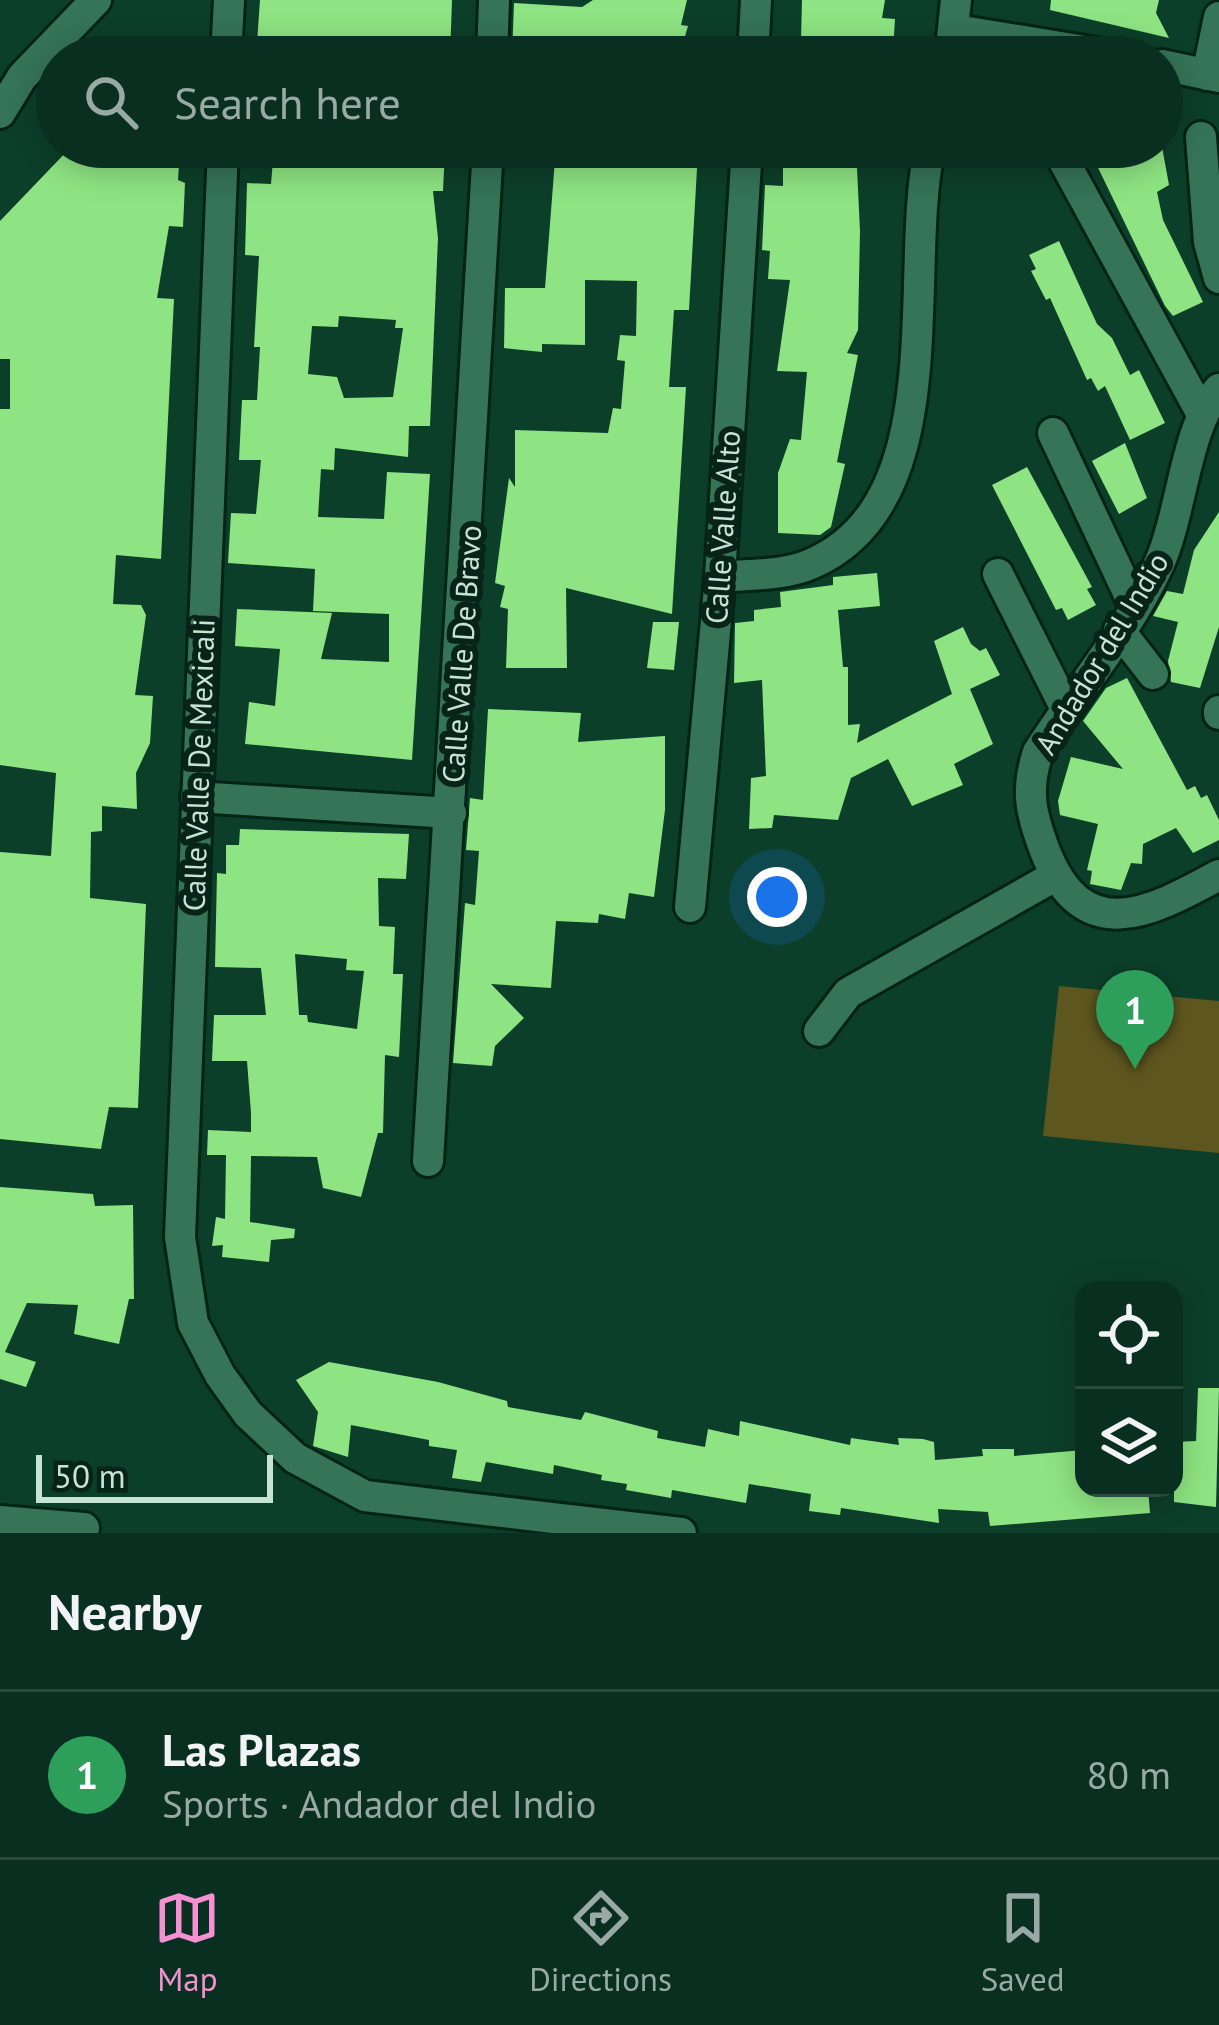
<!DOCTYPE html>
<meta charset="utf-8">
<style>
body{margin:0;font-family:"PT Sans",sans-serif;background:#173b2d;color:#f1f3f6}
.controls{position:absolute;right:36px;bottom:36px;display:grid;overflow:hidden;border-radius:24px;box-shadow:0 6px 30px #0003}
.controls button{width:108px;height:108px;display:grid;place-items:center;padding:0;border:0;border-bottom:3px solid #294a3e;background:#092f20;color:#f1f3f6;font:60px sans-serif}
.scale{position:absolute;left:36px;bottom:30px;width:237px;box-sizing:border-box;padding-left:12px;border:6px solid #c5e4d3;border-top:0;font-size:33px;line-height:42px;white-space:nowrap;color:#c5e4d3;-webkit-text-stroke:9px #082317;paint-order:stroke}
.you{position:absolute;left:777px;top:897px;width:42px;height:42px;margin:-30px;border:9px solid #fff;border-radius:50%;background:#1a73e8;box-shadow:0 0 0 18px #1a73e833}
.badge{display:grid;place-items:center;width:78px;height:78px;border-radius:50%;background:#f591d2;color:#fff;font-size:39px;font-weight:700}
.pin{position:absolute;translate:-50% -99px;filter:drop-shadow(0 3px 6px #0008)}
.pin::after{content:'';position:absolute;top:63px;width:42px;height:36px;background:inherit;clip-path:polygon(0 0,100% 0,50% 100%)}
.list{margin:0;padding:0;list-style:none}
h2{display:flex;justify-content:space-between;align-items:center;height:156px;margin:0;padding:0 48px;font-size:51px}
h2 small{font-size:39px;font-weight:400;color:#99a9a5}
.list li{display:grid;grid-template-columns:78px 1fr auto;gap:36px;align-items:center;box-sizing:border-box;height:168px;padding:0 48px;border-top:3px solid #294a3e}
.list b{display:block;font-size:45px;white-space:nowrap}
.list p{margin:0;font-size:39px;white-space:nowrap;color:#99a9a5}
.list em{font-size:39px;font-style:normal;color:#99a9a5}
.icon{flex:none;width:66px;height:66px;fill:none;stroke:currentColor;stroke-width:2;stroke-linecap:round;stroke-linejoin:round}
.map{position:relative;flex:none;width:1219px;height:1533px;overflow:hidden}
.search{position:absolute;background:#092f20;box-shadow:0 6px 30px #0003;left:36px;right:36px;top:36px;height:132px;display:flex;align-items:center;gap:30px;box-sizing:border-box;padding:0 42px;border-radius:66px;color:#99a9a5;font-size:45px}
.sheet{height:324px;background:#092f20}
nav{display:flex;justify-content:space-around;align-items:center;box-sizing:border-box;height:168px;border-top:3px solid #294a3e;background:#092f20;font-size:33px;color:#99a9a5}
nav a{display:grid;justify-items:center;gap:6px}
nav .on{color:#f591d2}
.map>svg:first-child{display:block}
</style>
<div class="map">
<svg width="1219" height="1533" viewBox="0 0 1219 1533">
<rect width="100%" height="100%" fill="#0c3f2a"/>
<path fill="#5d561f" d="M1059,986L1219,1001V1153L1043,1136Z"/>
<path fill="#8ee482" fill-rule="evenodd" d="M260,0H452L450,57H256Z
M593,0H687L681,25L688,26L679,57H512L514,3L582,7Z
M802,0H885L882,18L895,19L893,51L862,52V41L801,40Z
M1051,0H1159L1156,13L1169,38L1050,10Z
M71,147L180,149L178,180L185,183L183,227L169,226L157,298L174,299L161,559L116,555L113,604L141,605L146,615L135,695L153,696L150,743L136,773L137,809L102,806V831L91,832L90,898L146,904L138,1108L109,1107L101,1149L0,1139V852L51,856L56,773L0,765V409H10V359H0V221Z
M344,147L445,149L443,191H433L438,238L430,426H409L408,457L335,448L334,470L321,469L318,517L384,519L387,472L430,474L412,760L245,744L249,702L275,706L280,649L235,646L237,609L332,613L321,659L389,662V614L313,611L315,569L228,563L231,513L256,514L261,460H239L242,400H257L260,347H254L259,256L245,255L247,183L271,184L274,148L344,153ZM339,316L396,320L395,328H403L393,397L344,398L337,377L308,374L312,326L338,327Z
M556,147L698,151L689,310H674L669,387H686L672,614L566,588L567,668H506L508,609L500,607L505,586L495,583L509,478L515,487V430L608,433L613,408L621,409L625,361L617,360L620,335L636,336L637,281L585,280V345L542,344V352L504,348L505,288H545Z
M801,147H856L860,231L858,330L847,353L858,355L837,462L845,464L831,527L820,535L778,533V473L790,439L801,440L807,372L777,371L790,280L768,279L770,251L762,250L765,185L783,186V162L801,163Z
M1088,147H1162L1169,185L1157,192L1163,220L1203,302L1173,316L1165,306Z
M1059,241L1097,324L1112,338L1130,375L1139,370L1165,423L1130,440L1105,386L1098,391L1091,378L1087,380L1050,298L1046,300L1031,271L1036,269L1029,255Z
M1125,443L1147,498L1119,514L1092,461Z
M1027,467L1092,587L1087,589L1096,605L1068,620L1062,608L1056,610L992,485Z
M1219,512V627L1200,688L1171,682L1168,661L1178,622L1153,616L1167,591L1183,594L1194,550Z
M877,573L880,606L838,610L843,667H848V725L860,724L857,743L952,694L934,641L963,627L971,644L980,651L986,648L1000,675L970,689L993,744L954,764L963,785L912,806L888,759L851,778L838,820L774,815L772,828L749,829L751,778L766,776L762,680L734,683L735,623L754,621V610L781,607L780,592L833,585V577Z
M653,622H679L674,670L647,668Z
M1127,678L1187,790L1195,786L1201,798L1207,795L1219,820V840L1193,853L1176,828L1143,844L1142,864L1131,863L1121,890L1090,884L1092,871L1087,870L1098,824L1060,815L1058,801L1071,757L1123,769L1083,721L1106,688Z
M488,709L581,713L578,742L665,736V810L654,897L629,893L625,919L599,914L598,923L556,921L551,988L491,984L524,1018L495,1046L492,1066L453,1063L465,903L475,905L479,851L466,850L470,798L483,800Z
M240,829L409,834L406,879L378,878L379,926L395,927L393,974H403L399,1057L385,1055L383,1133H378L361,1197L323,1188L317,1157L251,1156L250,1222L295,1229L294,1238L271,1240L269,1262L222,1257L223,1245L212,1246L216,1217L225,1219L226,1155H207L208,1130L251,1132V1113L247,1061H212L214,1015H266L261,968L215,967L217,873L226,874V845H239ZM295,954L347,959L346,970L364,971L357,1029L308,1022L307,1015H299Z
M0,1187L93,1194L95,1206L133,1205L134,1299H129L119,1344L74,1334L78,1305L27,1303L5,1352L36,1362L26,1387L0,1379Z
M329,1362L438,1382L507,1401L508,1407L581,1420L585,1412L658,1431L657,1438L705,1447L708,1429L739,1436L740,1421L850,1445L851,1438L899,1445L898,1438L923,1439L934,1442L935,1460L983,1456L982,1449H1014V1456L1084,1450V1488H1148L1150,1513L990,1526L988,1512L938,1509L939,1523L841,1508L840,1515L809,1511L811,1494L749,1484L746,1503L672,1490L671,1498L626,1490L627,1484L601,1480L602,1475L554,1465L553,1474L486,1462L481,1482L452,1478L457,1450L429,1446V1440L351,1425L348,1457L313,1446L318,1412L296,1380Z
M1198,1388H1219L1216,1507L1174,1502V1442L1196,1441Z"/>
<g fill="none" stroke-linecap="round" stroke-linejoin="round">
<g stroke="#022415" stroke-width="36">
<path id="minor" d="M956,30L1121,57
M226,57L229,0
M492,57L494,0
M753,57L756,0
M950,57L956,0
M1162,65L1219,77
M1207,75L1219,17
M0,113L22,77L96,0
M1201,137L1209,242L1219,278
M223,147L180,1237L193,1323L220,1375L248,1414L295,1458L365,1496L681,1533
M1060,154L1203,416
M1219,389C1185,429 1182,513 1159,564C1129,630 1077,691 1038,752C1025,791 1031,814 1045,851C1083,947 1148,914 1219,875
M1053,433L1134,605
M998,574L1066,709
M720,577C750,574 783,576 811,564C955,502 902,269 930,147
M1119,630L1153,674
M1219,711V714
M196,797L451,813
M690,907L720,577L747,147
M819,1031L848,993L1055,876
M428,1161L488,147
M0,1521L84,1528"/>
</g>
<use href="#minor" stroke="#357456" stroke-width="30"/>
</g>
<g text-anchor="middle" dominant-baseline="central" stroke-width="12" stroke-linejoin="round" paint-order="stroke">
<g font-size="30" fill="#c5e4d3" stroke="#082317">
<text transform="translate(722 527) rotate(-86)">Calle Valle Alto</text>
<text transform="translate(1101 653) rotate(-59)">Andador del Indio</text>
<text transform="translate(461 654) rotate(-86)">Calle Valle De Bravo</text>
<text transform="translate(198 765) rotate(-88)">Calle Valle De Mexicali</text>
</g>
</g>
</svg>
<div class="controls">
<button><svg class="icon" aria-label="locate" viewBox="0 0 24 24"><circle cx="12" cy="12" r="6"/><path d="M12 2v4M12 18v4M2 12h4M18 12h4"/></svg></button>
<button><svg class="icon" aria-label="layers" viewBox="0 0 24 24"><path d="M12 4l9 5-9 5-9-5zM3 14l9 5 9-5"/></svg></button>
</div>
<div class="scale">50 m</div>
<div class="you"></div>
<div class="pin badge" style="left:1135px;top:1069px;background:#2e9e5b">1</div>
<div class="search"><svg class="icon" aria-label="search" viewBox="0 0 24 24"><circle cx="10" cy="10" r="6"/><path d="M15 15l6 6"/></svg>Search here</div>
</div>
<section class="sheet">
<h2>Nearby<small></small></h2>
<ul class="list">
<li><span class="badge" style="background:#2e9e5b">1</span><div><b>Las Plazas</b><p>Sports · Andador del Indio</p></div><em>80 m</em></li>
</ul>
</section>
<nav>
<a class="on"><svg class="icon" aria-label="map" viewBox="0 0 24 24"><path d="M3 6l6-2 6 2 6-2v14l-6 2-6-2-6 2zM9 4v14M15 6v14"/></svg>Map</a>
<a><svg class="icon" aria-label="directions" viewBox="0 0 24 24"><path d="M12 3l9 9-9 9-9-9zM9 14v-3h6M13 9l2 2-2 2"/></svg>Directions</a>
<a><svg class="icon" aria-label="saved" viewBox="0 0 24 24"><path d="M7 4h10v16l-5-4-5 4z"/></svg>Saved</a>
</nav>
